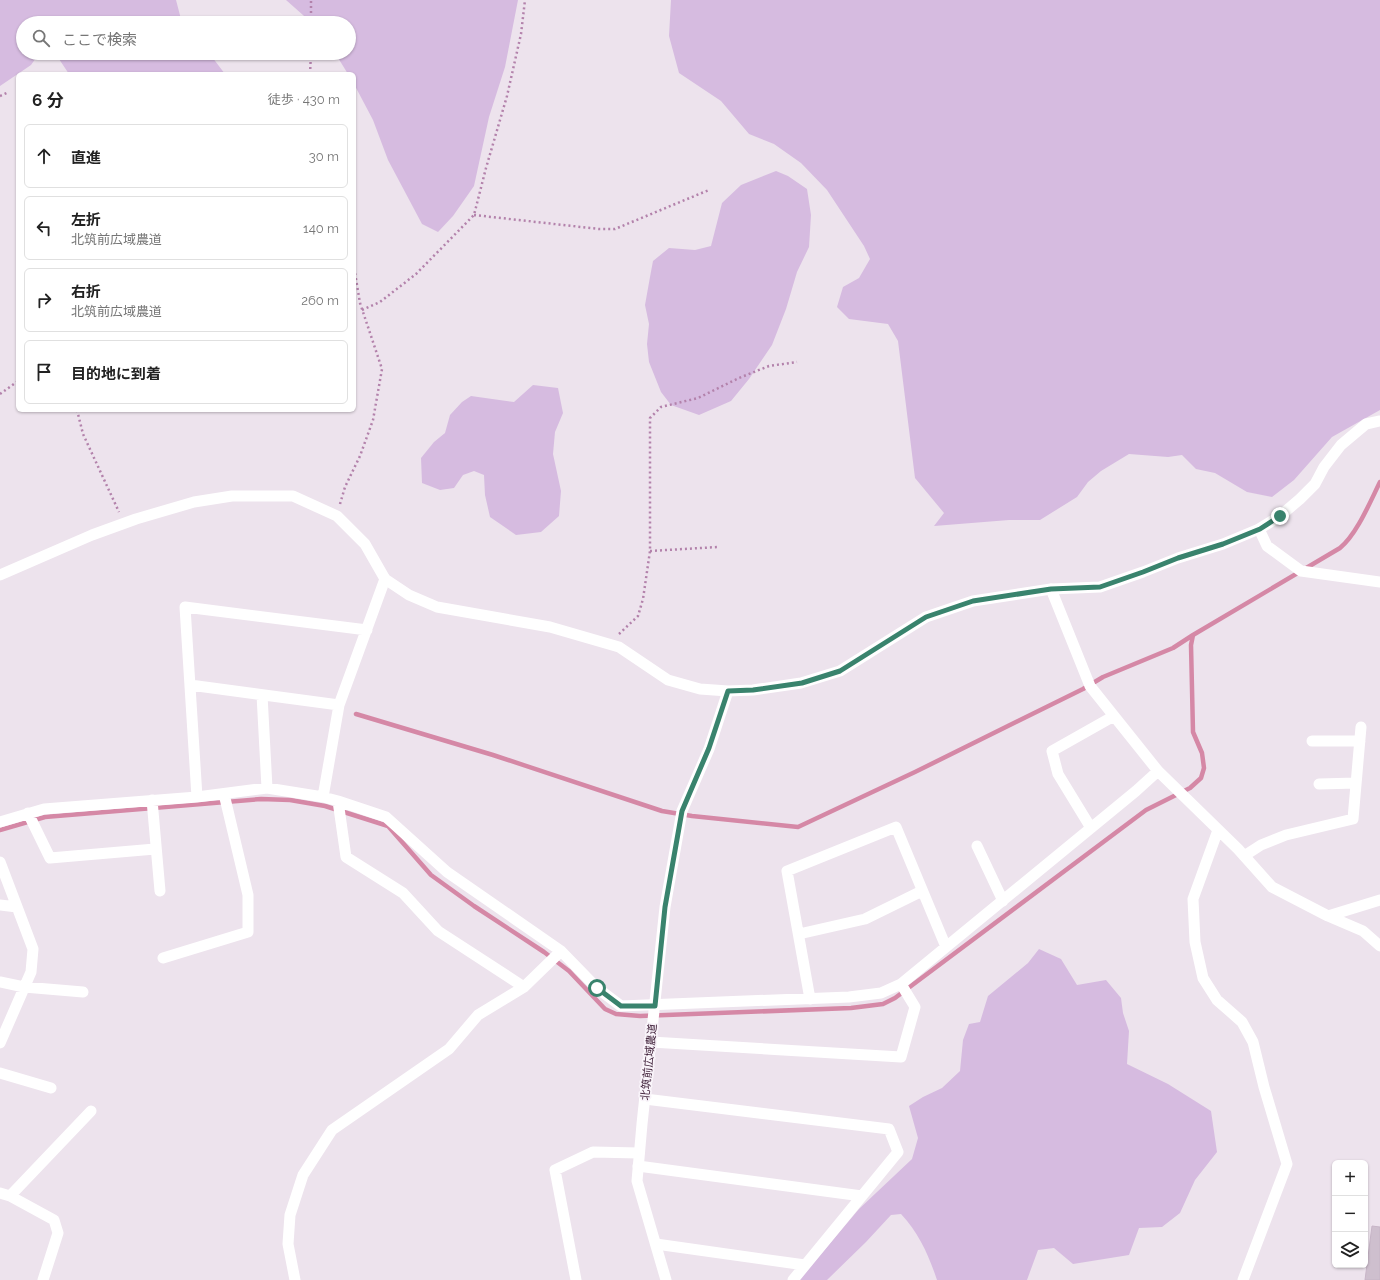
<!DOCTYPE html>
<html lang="ja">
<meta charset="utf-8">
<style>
body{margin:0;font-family:Raleway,"Noto Sans JP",sans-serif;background:#f6f6f6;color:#222}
.controls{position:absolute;right:12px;bottom:12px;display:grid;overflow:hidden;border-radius:6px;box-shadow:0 1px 3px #0004}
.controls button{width:36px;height:36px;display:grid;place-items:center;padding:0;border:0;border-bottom:1px solid #e0e0e0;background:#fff;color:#222;font:20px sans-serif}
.stop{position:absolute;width:12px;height:12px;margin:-9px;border:3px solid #39836d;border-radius:50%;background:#fff}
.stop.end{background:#39836d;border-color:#fff;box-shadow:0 1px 4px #0008}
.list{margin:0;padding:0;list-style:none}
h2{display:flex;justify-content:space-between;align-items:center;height:52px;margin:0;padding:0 16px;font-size:17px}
h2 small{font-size:13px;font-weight:400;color:#767676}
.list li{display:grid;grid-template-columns:26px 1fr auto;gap:12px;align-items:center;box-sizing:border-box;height:64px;margin:0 8px 8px;padding:0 8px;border:1px solid #e0e0e0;border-radius:6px}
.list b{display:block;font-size:15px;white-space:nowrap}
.list p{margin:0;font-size:13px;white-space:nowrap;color:#767676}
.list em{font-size:13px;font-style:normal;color:#767676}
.icon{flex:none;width:22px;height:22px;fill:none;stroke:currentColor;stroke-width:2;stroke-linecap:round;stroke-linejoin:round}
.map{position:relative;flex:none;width:1380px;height:1280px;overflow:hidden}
.search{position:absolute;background:#fff;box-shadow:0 1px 3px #0004;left:16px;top:16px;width:340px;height:44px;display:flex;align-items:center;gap:10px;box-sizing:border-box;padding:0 14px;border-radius:22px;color:#767676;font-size:15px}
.panel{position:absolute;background:#fff;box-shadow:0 1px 3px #0004;left:16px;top:72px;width:340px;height:340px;border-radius:6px}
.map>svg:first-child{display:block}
</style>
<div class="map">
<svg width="1380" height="1280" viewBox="0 0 1380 1280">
<rect width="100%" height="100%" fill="#ede3ed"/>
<path fill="#d6bbe0" d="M0,0H176L182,23H23V53H42L38,55L31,65L0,86Z
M286,0H518L505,67L489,117L474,186L453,216L438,232L422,224L388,160L373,120L354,84V74H348L335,53H349V23H312Z
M671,0H1380V410L1332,437L1294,480L1272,497L1247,492L1215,473L1196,469L1182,455L1168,457L1129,454L1101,471L1088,482L1077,497L1040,520H1009L934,526L944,513L915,478L898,341L888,324L849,319L837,307L843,287L859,278L870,259L864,246L827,190L801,163L774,144L749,134L721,101L679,73L669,36Z
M55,53H209L225,74H69Z
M776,171L788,176L807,189L811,215L809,247L797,272L786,309L772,345L749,379L731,401L699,415L671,405L661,392L649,362L647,344L649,324L645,305L650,277L653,261L669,248L695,250L711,246L722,203L741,185Z
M533,385L558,388L563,413L555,432L553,454L561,491L559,516L541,532L516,535L490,517L485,495L484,475L474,471L463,475L454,488L440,490L422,483L421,458L434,442L445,433L450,415L462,402L471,396L514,402Z
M1039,949L1061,959L1077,985L1106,980L1121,998L1123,1013L1129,1031L1127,1064L1168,1084L1211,1111L1217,1152L1195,1180L1180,1213L1162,1227L1139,1228L1129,1255L1073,1264L1054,1248L1038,1250L1027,1280H937C929,1256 919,1233 901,1214L891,1215L866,1242L827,1280H799L859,1209L912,1159L918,1138L909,1106L923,1097L942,1088L960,1071L963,1040L969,1024L980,1022L988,996L1028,963Z"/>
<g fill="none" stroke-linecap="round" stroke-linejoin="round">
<path stroke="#d588a6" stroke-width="4.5" d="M356,714L493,755L662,811L692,816L798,827L915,772L1083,689L1103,677L1173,648L1193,635
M0,830L45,817L261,799L290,800L325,806L388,826L431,875L474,906L544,952L569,971L605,1009L616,1014L640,1016L851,1008L883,1004L895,998L1146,810L1190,788L1201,778L1204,768L1202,753L1193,732L1191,645L1193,635L1340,548C1357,534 1370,502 1380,482"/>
</g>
<path fill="#cebfce" stroke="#c7b5c7" d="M1372,1226L1380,1227V1280H1365Z"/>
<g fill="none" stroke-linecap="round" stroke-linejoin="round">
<path stroke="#b382ab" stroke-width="2.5" stroke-dasharray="2 3" stroke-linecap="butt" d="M311,23V0
M310,74L311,53
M0,96L9,92
M474,215L599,229H615L709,190
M362,310L380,302L416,274L474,215L486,168L507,96L521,34L525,0
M0,394L18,381
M77,410L83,434L119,512
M340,504L345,487L360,456L373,420L382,369L360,303L354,267
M650,551L718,547
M619,634L638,616L643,599L650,551V418L661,407L698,398L739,378L769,366L797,362"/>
<path stroke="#fff" stroke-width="11" d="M1259,529L1267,546L1301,571L1380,582
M1051,589L1090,686L1158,771L1238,849L1272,887L1328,916L1363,931L1380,946
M190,685L339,705
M262,695L267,788
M1312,741H1360
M1319,784L1356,783
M197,797L185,607L367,630
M323,797L339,705L385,579
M152,800L160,891
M338,801L346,857L403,893L438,931L524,987
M28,813L50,858L155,849
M0,822L44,809L197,797L267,788L323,797L338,801L386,817L447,872L561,951L597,988L621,1006L849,997L881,993L901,984L1136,791L1158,771
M1091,828L1058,774L1052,751L1114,716
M1218,830L1193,899L1195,942L1203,978L1217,1000L1242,1022L1253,1042L1264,1087L1287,1164L1243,1280
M977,846L1003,901
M1244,856L1261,845L1286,835L1353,819L1361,727
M0,862L33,949L31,972L0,1043
M0,905L17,907
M1328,916L1380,900
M799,934L865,919L922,891
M163,958L248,932V895L224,794
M0,982L24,987L83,992
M810,999L787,871L896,827L946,947
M651,1042L901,1057L915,1007L901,984
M0,1073L51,1088
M645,1099L889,1129L898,1152L793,1280
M638,1166L862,1196
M0,1193L10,1196L91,1111
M10,1196L54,1220L58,1233L43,1280
M656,1244L805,1265
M295,1280L288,1244L290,1215L303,1175L332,1130L449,1049L478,1015L524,987L561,951
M576,1280L555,1170L593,1152L639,1153"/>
<path stroke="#fff" stroke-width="11" d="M0,575L92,535L136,519L194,502L232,496H293L337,516L365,544L385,579L409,595L437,607L550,627L619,647L668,680L700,689L728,691L753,690L801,683L840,671L926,617L973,601L1051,589L1100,587L1143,572L1178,558L1223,544L1259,529L1280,516L1300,499L1315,484L1324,467L1341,445L1366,424L1380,421
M666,1280L637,1181L642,1124L665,907L682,811L709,749L728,691"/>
</g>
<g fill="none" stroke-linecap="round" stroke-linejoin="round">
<path stroke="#39836d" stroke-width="5" d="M597,988L621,1006H655L665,907L682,811L709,748L728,691L753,690L802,683L840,671L926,617L973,601L1051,589L1100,587L1143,572L1178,558L1223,544L1260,529L1280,516"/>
</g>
<g text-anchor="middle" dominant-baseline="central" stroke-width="3.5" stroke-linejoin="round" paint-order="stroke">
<g font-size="11" fill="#40213a" stroke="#f9f4fa">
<text transform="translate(649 1062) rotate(-84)">北筑前広域農道</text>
</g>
</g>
</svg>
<div class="controls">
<button>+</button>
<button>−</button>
<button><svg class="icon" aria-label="layers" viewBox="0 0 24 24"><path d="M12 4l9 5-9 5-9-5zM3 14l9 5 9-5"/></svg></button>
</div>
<div class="stop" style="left:597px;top:988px"></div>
<div class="stop end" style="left:1280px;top:516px"></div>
<div class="search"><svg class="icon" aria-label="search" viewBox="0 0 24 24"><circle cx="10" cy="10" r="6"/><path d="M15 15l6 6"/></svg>ここで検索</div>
<section class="panel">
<h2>6 分<small>徒歩 · 430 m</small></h2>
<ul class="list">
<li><svg class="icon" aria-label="ahead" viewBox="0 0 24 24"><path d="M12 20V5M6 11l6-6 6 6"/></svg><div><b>直進</b></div><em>30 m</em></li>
<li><svg class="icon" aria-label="left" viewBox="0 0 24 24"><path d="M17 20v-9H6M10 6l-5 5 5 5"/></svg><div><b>左折</b><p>北筑前広域農道</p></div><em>140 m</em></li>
<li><svg class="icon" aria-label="right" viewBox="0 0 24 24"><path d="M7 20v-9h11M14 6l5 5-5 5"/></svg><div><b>右折</b><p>北筑前広域農道</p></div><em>260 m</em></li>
<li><svg class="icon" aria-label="arrive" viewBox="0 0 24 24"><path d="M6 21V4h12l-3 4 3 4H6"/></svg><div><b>目的地に到着</b></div></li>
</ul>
</section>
</div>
